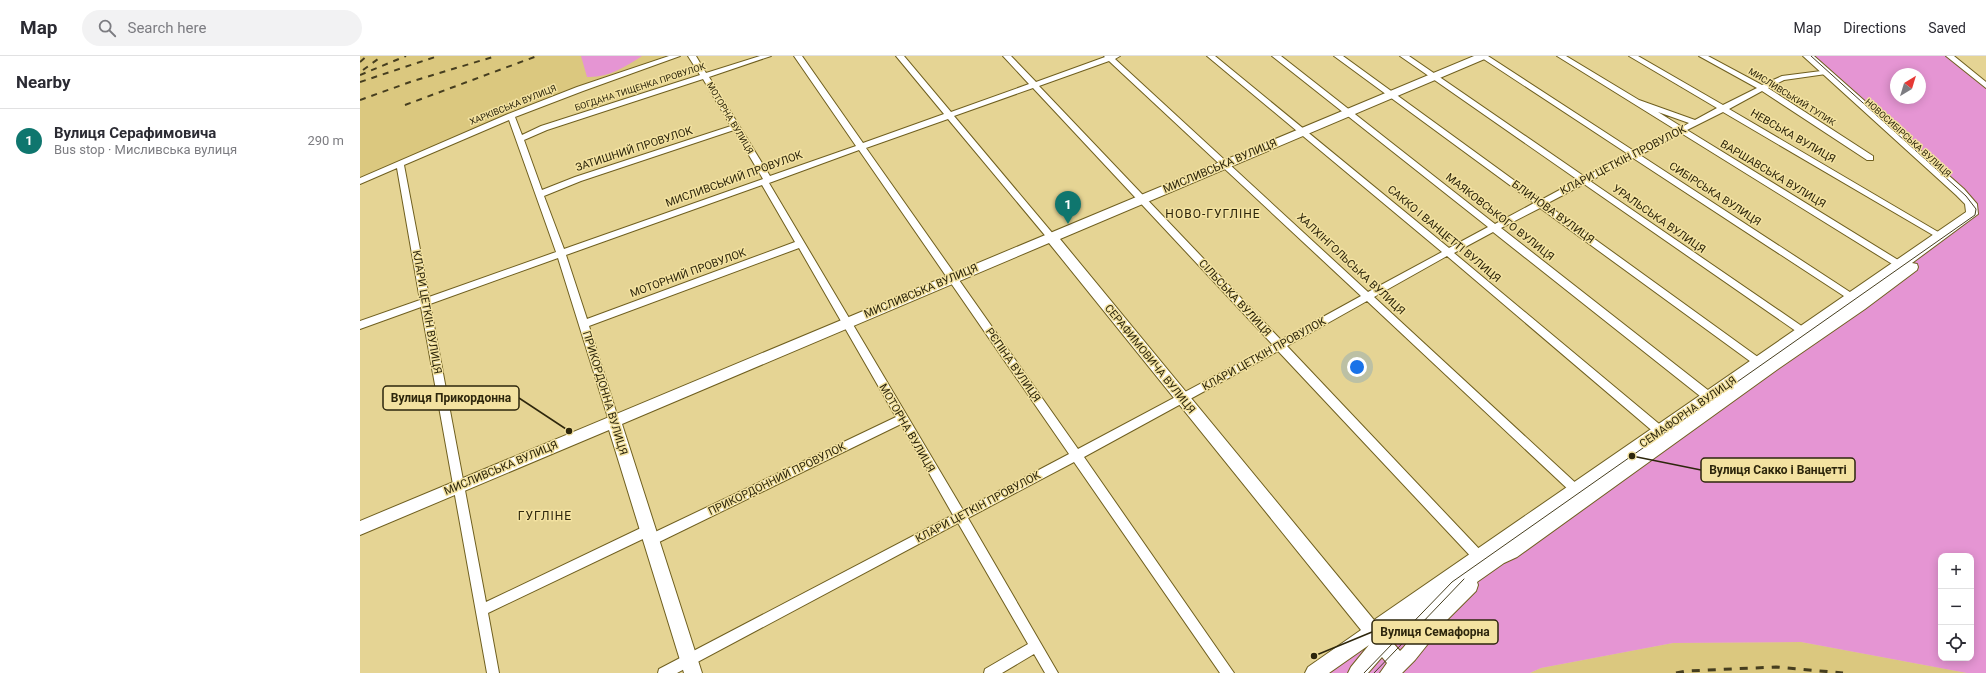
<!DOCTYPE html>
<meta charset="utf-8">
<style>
body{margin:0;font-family:Roboto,sans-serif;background:#f2f2f3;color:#2b2b33}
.controls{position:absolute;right:12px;bottom:12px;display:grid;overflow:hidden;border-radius:8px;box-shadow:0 2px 10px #0003}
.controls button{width:36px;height:36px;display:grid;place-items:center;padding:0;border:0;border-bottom:1px solid #e1e1e2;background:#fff;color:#2b2b33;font:20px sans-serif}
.compass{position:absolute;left:1530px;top:12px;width:36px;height:36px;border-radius:50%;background:#fff;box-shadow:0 2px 10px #0003;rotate:38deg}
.you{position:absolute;left:997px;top:311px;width:14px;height:14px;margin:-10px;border:3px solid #fff;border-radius:50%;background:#1a73e8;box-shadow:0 0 0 6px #1a73e833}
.badge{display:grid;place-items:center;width:26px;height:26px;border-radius:50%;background:#0f766e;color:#fff;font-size:13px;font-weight:700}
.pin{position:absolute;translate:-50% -33px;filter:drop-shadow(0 1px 2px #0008)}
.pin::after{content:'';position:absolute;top:21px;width:14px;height:12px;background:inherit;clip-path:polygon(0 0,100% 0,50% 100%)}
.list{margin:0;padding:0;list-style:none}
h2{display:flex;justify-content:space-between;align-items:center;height:52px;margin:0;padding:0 16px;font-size:17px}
h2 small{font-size:13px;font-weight:400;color:#7c7c81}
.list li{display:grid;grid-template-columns:26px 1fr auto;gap:12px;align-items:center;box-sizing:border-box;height:64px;padding:0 16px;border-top:1px solid #e1e1e2}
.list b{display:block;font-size:15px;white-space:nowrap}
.list p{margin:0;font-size:13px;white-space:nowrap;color:#7c7c81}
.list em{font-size:13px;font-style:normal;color:#7c7c81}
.icon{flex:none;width:22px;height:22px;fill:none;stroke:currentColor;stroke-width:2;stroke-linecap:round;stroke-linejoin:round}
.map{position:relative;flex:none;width:1626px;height:617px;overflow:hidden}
header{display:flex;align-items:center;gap:24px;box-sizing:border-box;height:56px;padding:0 20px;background:#fff;border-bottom:1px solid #e1e1e2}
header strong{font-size:19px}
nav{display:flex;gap:22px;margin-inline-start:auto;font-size:14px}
.search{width:280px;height:36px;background:#f2f2f3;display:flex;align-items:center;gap:10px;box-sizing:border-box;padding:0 14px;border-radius:22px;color:#7c7c81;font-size:15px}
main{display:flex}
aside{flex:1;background:#fff}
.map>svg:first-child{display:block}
</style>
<header>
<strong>Map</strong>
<div class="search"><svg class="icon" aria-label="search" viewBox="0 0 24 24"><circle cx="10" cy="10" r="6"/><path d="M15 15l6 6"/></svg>Search here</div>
<nav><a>Map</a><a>Directions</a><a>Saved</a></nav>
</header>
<main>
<aside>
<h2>Nearby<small></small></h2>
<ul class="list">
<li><span class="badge">1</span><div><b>Вулиця Серафимовича</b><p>Bus stop · Мисливська вулиця</p></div><em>290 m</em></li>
</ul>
</aside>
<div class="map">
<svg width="1626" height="617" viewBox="0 0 1626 617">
<rect width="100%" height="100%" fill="#e5d494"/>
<path fill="#dbc87f" d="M0,0H310L218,32L0,122Z
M1441,586L1607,617H1170L1181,612L1313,587Z"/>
<path fill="#e595d3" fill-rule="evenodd" d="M221,0H282C265,11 248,22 227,21Z
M1448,0H1590L1626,30V617H1607L1441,586L1313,587L1181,612L1170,617H954L1607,159L1609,146ZM1536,18H1560V42H1536ZM1581,500H1611V602H1581Z"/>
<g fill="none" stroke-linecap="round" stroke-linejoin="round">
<g stroke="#6f5f1f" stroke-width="2">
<path id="street" d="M309,0H320L223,35L155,61L162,79L181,70L340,19L328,0H336L346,17L400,0H411L349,21L410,120L496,90L434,0H442L503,87L584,58L536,0H544L591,56L669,28L643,0H651L676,26L745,1L744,0H760L755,3L1008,236L1082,196L847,0H855L1089,192L1128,171L912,0H921L1135,168L1174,147L974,0H983L1181,144L1218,124L1040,0H1049L1225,121L1268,98L1119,0H1128L1274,95L1316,74L1197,0H1206L1279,44L1335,64L1357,52L1269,0H1278L1363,49L1397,32L1339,0H1348L1402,29L1422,20L1469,14L1470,16L1466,18L1424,24L1408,32L1513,100V104H1507L1402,35L1369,53L1585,180L1581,183L1578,182L1363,56L1327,74L1543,207L1545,209L1543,211H1537L1321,77L1280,99L1496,240L1498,242L1496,244H1490L1273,102L1230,125L1446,273L1448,276L1443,280L1224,128L1186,148L1402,304L1403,307L1402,310L1398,311L1180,152L1141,172L1353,338L1354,341L1353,344H1345L1133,176L1094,197L1304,372L1305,375L1304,378L1300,379L1296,378L1087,200L1014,241L1220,431L1222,434L1220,437L1216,439L1212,437L1007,245L927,290L1124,498L1126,502L1124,506L1120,507L1116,506L918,295L724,401L874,617H860L714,406L608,462L698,617H685L674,598L642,617H624L625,613L668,588L598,467L317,617H298L299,613L593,459L541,368L295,488L291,489L287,488L285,484L287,481L128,557L139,617H127L61,251L0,273V265L60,244L37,112L0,128V122L148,58L217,31ZM749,5L1001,240L921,284L679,30ZM343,23L371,70L215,121L182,134L164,84L187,74ZM673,32L913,289L718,393L506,92L588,63L688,183H694L695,181L694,179L594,60ZM1298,56L1329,67L1322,71ZM149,64L196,196L69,241L44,109ZM374,74L403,123L204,193L184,140L221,125ZM499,94L709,398L603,454L409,127ZM402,129L435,186L227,263L206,199ZM439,192L536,361L293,477L295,474L293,470L289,469L285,470L126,546L70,248L198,202L249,365L250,368L254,369L258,368L259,365L229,270Z
M1586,0H1594L1626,26V32Z"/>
</g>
<g stroke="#6f5f1f" stroke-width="2">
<path id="secondary" d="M1114,0H1128L1127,2L700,183L1014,564L1606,156L1605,148L1596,139L1443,0H1454L1604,133L1617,148L1618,158L1552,207L1557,208L1558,211L1557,214L1505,253L1418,313L1157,501L1144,507L1117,526L1118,529L1116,535L1087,564L1055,604L1042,617H1020L1027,607L1022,601L1008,617H988L991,611L1009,589L969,617H945L948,611L1001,574L689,187L262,368L342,617H324L249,374L0,479V465ZM1067,562L1043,592L1040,595L1034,588Z"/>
</g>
<use href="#street" fill="#fff" fill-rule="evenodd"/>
<use href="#secondary" fill="#fff" fill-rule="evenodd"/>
<path stroke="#463e1f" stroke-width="1" d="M1004,617L1092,526L1615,159L1616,153L1606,140L1451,0
M1014,617L1104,523"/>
<path stroke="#463e1f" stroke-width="2" stroke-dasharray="6 6" stroke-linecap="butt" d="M0,6L7,0
M3,14L22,0
M0,19L46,0
M0,26L78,0
M0,44L53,25L136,0
M45,49L177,0"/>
<path stroke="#463e1f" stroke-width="3" stroke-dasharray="8 8" stroke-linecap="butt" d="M1316,617L1326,615L1416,611L1483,617"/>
</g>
<g text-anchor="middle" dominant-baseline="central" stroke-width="3" stroke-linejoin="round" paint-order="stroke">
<g font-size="9" fill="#2d260c" stroke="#f3e2a1">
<text transform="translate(280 31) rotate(-18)">БОГДАНА ТИЩЕНКА ПРОВУЛОК</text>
<text transform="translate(1432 41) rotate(32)">МИСЛИВСЬКИЙ ТУПИК</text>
<text transform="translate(153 49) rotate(-22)">ХАРКІВСЬКА ВУЛИЦЯ</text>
<text transform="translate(370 62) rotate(59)">МОТОРНА ВУЛИЦЯ</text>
<text transform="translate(1548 82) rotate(42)">НОВОСИБІРСЬКА ВУЛИЦЯ</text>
</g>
<g font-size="11" fill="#2d260c" stroke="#f3e2a1">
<text transform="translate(1433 80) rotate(30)">НЕВСЬКА ВУЛИЦЯ</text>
<text transform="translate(274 93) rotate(-18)">ЗАТИШНИЙ ПРОВУЛОК</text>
<text transform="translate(1263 104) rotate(-27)">КЛАРИ ЦЕТКІН ПРОВУЛОК</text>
<text transform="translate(860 110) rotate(-23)">МИСЛИВСЬКА ВУЛИЦЯ</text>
<text transform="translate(1413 118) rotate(31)">ВАРШАВСЬКА ВУЛИЦЯ</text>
<text transform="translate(374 123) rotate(-20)">МИСЛИВСЬКИЙ ПРОВУЛОК</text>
<text transform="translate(1355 138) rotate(33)">СИБІРСЬКА ВУЛИЦЯ</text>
<text transform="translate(1193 156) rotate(36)">БЛИНОВА ВУЛИЦЯ</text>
<text transform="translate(1140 161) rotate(38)">МАЯКОВСЬКОГО ВУЛИЦЯ</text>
<text transform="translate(1299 163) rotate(35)">УРАЛЬСЬКА ВУЛИЦЯ</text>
<text transform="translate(1084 178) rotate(40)">САККО І ВАНЦЕТТІ ВУЛИЦЯ</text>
<text transform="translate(991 208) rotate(43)">ХАЛХІНГОЛЬСЬКА ВУЛИЦЯ</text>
<text transform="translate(328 217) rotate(-20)">МОТОРНИЙ ПРОВУЛОК</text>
<text transform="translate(561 235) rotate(-23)">МИСЛИВСЬКА ВУЛИЦЯ</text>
<text transform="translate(875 242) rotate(47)">СІЛЬСЬКА ВУЛИЦЯ</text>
<text transform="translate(67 256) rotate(80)">КЛАРИ ЦЕТКІН ВУЛИЦЯ</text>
<text transform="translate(904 298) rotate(-29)">КЛАРИ ЦЕТКІН ПРОВУЛОК</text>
<text transform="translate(790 303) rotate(51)">СЕРАФИМОВИЧА ВУЛИЦЯ</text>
<text transform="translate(653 309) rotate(55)">РЄПІНА ВУЛИЦЯ</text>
<text transform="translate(245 337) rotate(73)">ПРИКОРДОННА ВУЛИЦЯ</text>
<text transform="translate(1328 356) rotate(-35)">СЕМАФОРНА ВУЛИЦЯ</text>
<text transform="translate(547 372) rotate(60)">МОТОРНА ВУЛИЦЯ</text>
<text transform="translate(141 412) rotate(-23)">МИСЛИВСЬКА ВУЛИЦЯ</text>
<text transform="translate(417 423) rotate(-26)">ПРИКОРДОННИЙ ПРОВУЛОК</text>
<text transform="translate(618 451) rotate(-28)">КЛАРИ ЦЕТКІН ПРОВУЛОК</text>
</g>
<g font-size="12" letter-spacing="1" fill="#2d260c" stroke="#f3e2a1">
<text x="853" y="158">НОВО-ГУГЛІНЕ</text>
<text x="185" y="460">ГУГЛІНЕ</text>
</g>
</g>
<path fill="none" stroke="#2d260c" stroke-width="1.5" d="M209 375L159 342M1272 400L1341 414M954 600L1012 576"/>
<g fill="#2d260c" stroke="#f3e2a1" stroke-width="1.5">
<circle cx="209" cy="375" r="4"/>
<circle cx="1272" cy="400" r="4"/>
<circle cx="954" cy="600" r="4"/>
</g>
<g fill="#f3e2a1" stroke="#2d260c" stroke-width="1.5">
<rect x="23" y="330" width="136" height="24" rx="4"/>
<rect x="1341" y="402" width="154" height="24" rx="4"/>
<rect x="1012" y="564" width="126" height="24" rx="4"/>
</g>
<g font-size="12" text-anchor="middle" font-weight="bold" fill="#2d260c">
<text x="91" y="346">Вулиця Прикордонна</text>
<text x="1418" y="418">Вулиця Сакко і Ванцетті</text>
<text x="1075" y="580">Вулиця Семафорна</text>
</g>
</svg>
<div class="controls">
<button>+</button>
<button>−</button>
<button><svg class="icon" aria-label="locate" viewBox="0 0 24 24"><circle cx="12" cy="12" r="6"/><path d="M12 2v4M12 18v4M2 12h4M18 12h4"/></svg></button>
</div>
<svg class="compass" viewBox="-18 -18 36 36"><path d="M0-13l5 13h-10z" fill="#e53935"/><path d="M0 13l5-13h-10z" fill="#7c7c81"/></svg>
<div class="you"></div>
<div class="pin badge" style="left:708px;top:168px">1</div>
</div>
</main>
